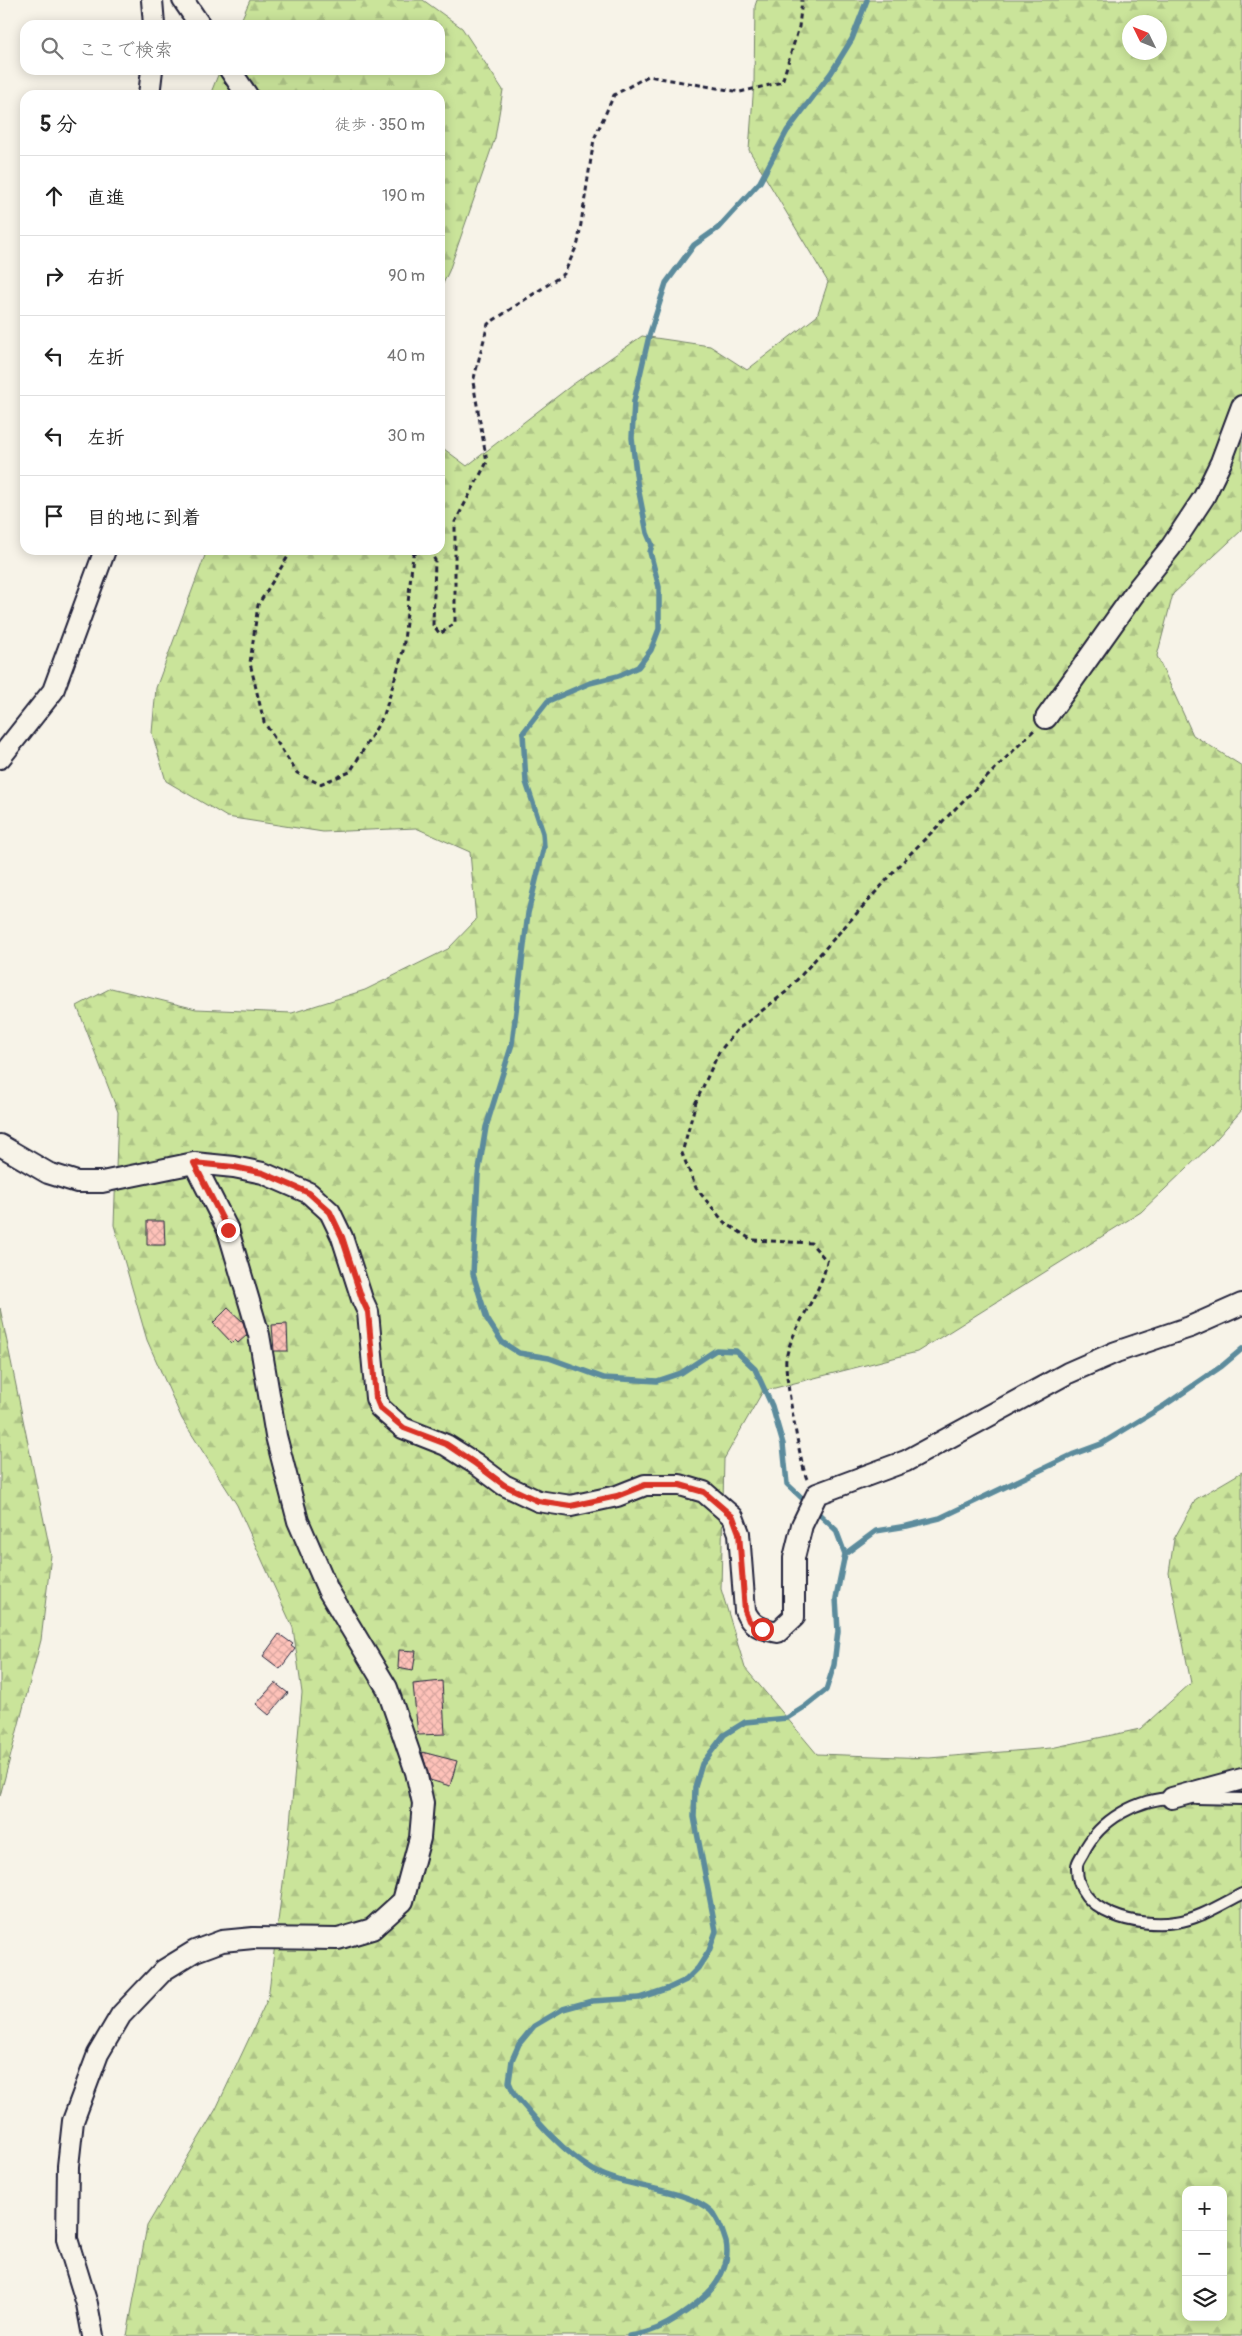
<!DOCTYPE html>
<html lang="ja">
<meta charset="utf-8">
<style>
body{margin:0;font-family:Pangolin,"Klee One",sans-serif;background:#f6f6f6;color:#222}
.controls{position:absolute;right:15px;bottom:15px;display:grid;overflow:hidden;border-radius:10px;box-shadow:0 2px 12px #0003}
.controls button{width:45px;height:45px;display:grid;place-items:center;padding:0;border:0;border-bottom:1px solid #e0e0e0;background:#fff;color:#222;font:25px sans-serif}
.compass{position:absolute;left:1122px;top:15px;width:45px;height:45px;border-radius:50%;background:#fff;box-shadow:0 2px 12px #0003;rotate:313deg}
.stop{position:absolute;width:15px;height:15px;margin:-11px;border:4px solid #d93025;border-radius:50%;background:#fff}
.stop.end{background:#d93025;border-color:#fff;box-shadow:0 1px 5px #0008}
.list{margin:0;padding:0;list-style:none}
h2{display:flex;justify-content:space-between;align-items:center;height:65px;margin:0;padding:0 20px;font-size:21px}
h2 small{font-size:16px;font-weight:400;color:#767676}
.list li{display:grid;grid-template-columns:32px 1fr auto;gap:15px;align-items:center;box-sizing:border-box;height:80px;padding:0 20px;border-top:1px solid #e0e0e0}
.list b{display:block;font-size:19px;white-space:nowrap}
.list em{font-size:16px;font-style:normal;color:#767676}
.icon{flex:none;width:28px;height:28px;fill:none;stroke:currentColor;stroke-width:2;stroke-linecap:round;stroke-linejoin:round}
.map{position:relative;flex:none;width:1242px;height:2336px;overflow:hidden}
.search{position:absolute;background:#fff;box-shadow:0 2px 12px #0003;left:20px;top:20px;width:425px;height:55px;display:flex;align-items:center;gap:12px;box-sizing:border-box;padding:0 18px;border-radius:15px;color:#767676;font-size:19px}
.panel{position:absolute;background:#fff;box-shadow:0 2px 12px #0003;left:20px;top:90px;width:425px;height:465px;border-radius:15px}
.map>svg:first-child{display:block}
</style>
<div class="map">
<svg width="1242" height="2336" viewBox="0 0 1242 2336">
<defs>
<pattern id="forest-firs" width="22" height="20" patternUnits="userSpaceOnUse" patternTransform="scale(1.25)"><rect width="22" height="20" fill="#cae49a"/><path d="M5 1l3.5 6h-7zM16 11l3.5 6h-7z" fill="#adc386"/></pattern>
<pattern id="building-cross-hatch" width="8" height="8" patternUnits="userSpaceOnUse" patternTransform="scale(1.25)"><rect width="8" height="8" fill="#fec2b9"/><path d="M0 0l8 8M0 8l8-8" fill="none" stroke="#d9a6a0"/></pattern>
</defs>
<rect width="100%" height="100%" fill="#f7f3e8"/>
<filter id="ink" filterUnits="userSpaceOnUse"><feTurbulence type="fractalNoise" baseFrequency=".02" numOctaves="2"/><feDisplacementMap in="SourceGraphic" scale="10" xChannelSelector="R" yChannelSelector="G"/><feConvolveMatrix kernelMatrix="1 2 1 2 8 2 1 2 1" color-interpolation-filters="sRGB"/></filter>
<g filter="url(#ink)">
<path fill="url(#forest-firs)" stroke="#76836a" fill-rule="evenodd" d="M250,0H423L462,28L503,90L495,138L449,271L440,290V95H210L220,70H440V25H239Z
M757,0H1242V530L1173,594L1157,656L1193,735L1242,766V1110L1210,1146L1141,1212L917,1352L763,1391L724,1459L721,1589L745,1668L817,1754L929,1758L1051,1748L1140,1729L1191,1683L1169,1573L1174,1539L1196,1499L1242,1472V2336H127L147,2226L216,2109L268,1998L288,1845L302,1693L293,1628L237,1505L182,1419L147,1340L114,1225L118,1112L77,1006L111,988L196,1009L292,1013L365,990L448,949L476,920L470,852L416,828L323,832L227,817L166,781L152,733L156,688L207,550H440V446L467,466L572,385L642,336L710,346L747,370L817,316L828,282L749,150L754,83L755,6ZM1130,22H1160V52H1130ZM1186,2190H1223V2317H1186Z
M0,1308L51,1555L41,1640L0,1796Z"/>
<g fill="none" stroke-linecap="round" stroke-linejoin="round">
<path stroke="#5b8b9c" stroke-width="5.5" d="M845,1554L876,1531L907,1526L940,1518L1074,1454L1101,1444L1165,1405L1222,1366L1242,1349
M629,2336C659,2333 687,2313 708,2293C721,2280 730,2260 726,2242C723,2232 719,2219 711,2211C684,2187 626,2189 593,2170C563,2152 537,2121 514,2094L509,2082L512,2060L519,2044L534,2026L563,2009L592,2001L639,1998L669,1988L686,1980L698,1968L709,1951L716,1931L694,1817L695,1787L702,1764L724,1735L745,1722L787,1718L806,1706L826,1690L834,1665L838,1631L836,1598L845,1554L836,1530L787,1484L783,1444L772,1406L755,1369L736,1351L716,1350L681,1373L657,1381L604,1378L549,1358L519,1353L502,1342L487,1319L473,1274L478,1175L486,1127L512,1044L528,913L544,847L543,833L526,782L523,733L548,701L590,683L618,676L638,667L651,650L659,629V587L650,552L652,545L647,533L637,482L632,438L634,401L649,336L666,283L694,245L718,228L760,182L787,131L831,73L852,39L867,0"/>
</g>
<path fill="url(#building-cross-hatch)" stroke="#22223b" d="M147,1221H164L165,1245H147Z
M228,1308L243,1322L247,1335L238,1343L235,1340L232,1343L213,1323Z
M287,1324L288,1351H274L272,1325Z
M279,1634L293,1644L291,1646L295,1649L280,1669L263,1656Z
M399,1650L416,1651L413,1671L398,1668Z
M442,1681L445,1734L418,1735L413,1684Z
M275,1683L288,1693L269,1715L256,1704Z
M422,1752L457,1761L450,1786L430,1780Z"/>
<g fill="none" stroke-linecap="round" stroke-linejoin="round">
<g stroke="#22223b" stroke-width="14">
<path id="service" d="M1176,1798C1139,1797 1099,1820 1083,1853C1081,1857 1077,1862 1077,1866C1075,1914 1139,1928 1176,1922C1199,1919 1222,1904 1242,1894
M1196,1798L1242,1799"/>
</g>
<g stroke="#22223b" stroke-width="24">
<path id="minor" d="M152,0L154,25
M183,0L200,25
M230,70L247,95
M149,95L152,70
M1046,718L1139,587L1171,547L1204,497L1221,462L1242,406
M0,758L53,691L105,550
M0,1145L48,1173L77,1182H102L194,1163L234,1167L263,1173L309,1193L330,1212L342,1237L362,1299L368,1312L376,1398L380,1408L403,1428L446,1445L476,1464L504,1485L538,1501L571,1506L617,1496L645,1485H680L704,1492L733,1517L739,1533L745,1611C751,1626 762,1629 778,1632L794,1617V1558L802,1525L817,1494L906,1461L1068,1373L1116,1352L1190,1327L1242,1304
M1172,1798L1242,1779
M93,2336L87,2304L67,2239L68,2166L73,2121L98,2054L121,2015L164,1970L195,1951L222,1941L253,1938L338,1939L372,1929L403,1901L420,1838L423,1803L416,1772L387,1688L328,1590L298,1521L276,1436L259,1335L228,1230L194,1163"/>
</g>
<path stroke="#22223b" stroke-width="3" stroke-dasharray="5 4" stroke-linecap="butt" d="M292,550L258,605L250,663L264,722L297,773L320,784L350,772L384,715L403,651L413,555L421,550
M429,550L435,560L433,625L440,634L455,623V522L487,462L473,382L488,324L564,274L578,243L594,139L614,95L648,76L740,92L782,82L799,27L802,0
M807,1479C801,1468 784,1371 786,1359C792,1325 821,1296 827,1261L811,1243L752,1240L724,1222L696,1188L682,1153L696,1102L719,1052L737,1030L786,992L910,854L1034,730"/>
<use href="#service" stroke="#f7f3e8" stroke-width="10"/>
<use href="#minor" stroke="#f7f3e8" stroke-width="20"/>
</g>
</g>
<g fill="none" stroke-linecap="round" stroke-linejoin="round" filter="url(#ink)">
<path stroke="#d93025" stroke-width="6" d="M228,1230L194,1163L234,1167L263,1173L309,1193L330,1212L342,1237L362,1299L368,1312L376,1398L380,1408L404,1428L446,1444L476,1464L504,1485L538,1501L571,1506L617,1496L645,1485H680L704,1492L733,1517L739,1533L745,1611L749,1621L762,1629"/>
</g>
</svg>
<div class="controls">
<button>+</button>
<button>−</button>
<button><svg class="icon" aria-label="layers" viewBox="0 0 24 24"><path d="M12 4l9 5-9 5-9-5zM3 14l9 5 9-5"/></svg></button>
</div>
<svg class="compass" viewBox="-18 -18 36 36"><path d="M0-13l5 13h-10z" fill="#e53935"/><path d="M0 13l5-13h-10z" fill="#767676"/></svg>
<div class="stop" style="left:762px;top:1629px"></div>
<div class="stop end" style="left:228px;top:1230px"></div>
<div class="search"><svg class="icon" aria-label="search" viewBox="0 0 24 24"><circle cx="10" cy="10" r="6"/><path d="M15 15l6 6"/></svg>ここで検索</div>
<section class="panel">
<h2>5 分<small>徒歩 · 350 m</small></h2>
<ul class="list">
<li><svg class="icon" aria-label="ahead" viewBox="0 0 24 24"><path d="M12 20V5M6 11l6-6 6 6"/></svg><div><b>直進</b></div><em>190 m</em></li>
<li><svg class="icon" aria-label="right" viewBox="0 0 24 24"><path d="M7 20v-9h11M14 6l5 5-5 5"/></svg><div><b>右折</b></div><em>90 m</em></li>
<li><svg class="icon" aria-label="left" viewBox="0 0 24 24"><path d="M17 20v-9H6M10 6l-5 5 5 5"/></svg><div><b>左折</b></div><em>40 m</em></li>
<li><svg class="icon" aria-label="left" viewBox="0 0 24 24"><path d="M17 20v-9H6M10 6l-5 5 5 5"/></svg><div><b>左折</b></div><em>30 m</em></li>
<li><svg class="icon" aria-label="arrive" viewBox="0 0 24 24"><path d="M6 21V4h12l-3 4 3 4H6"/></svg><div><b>目的地に到着</b></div></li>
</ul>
</section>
</div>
